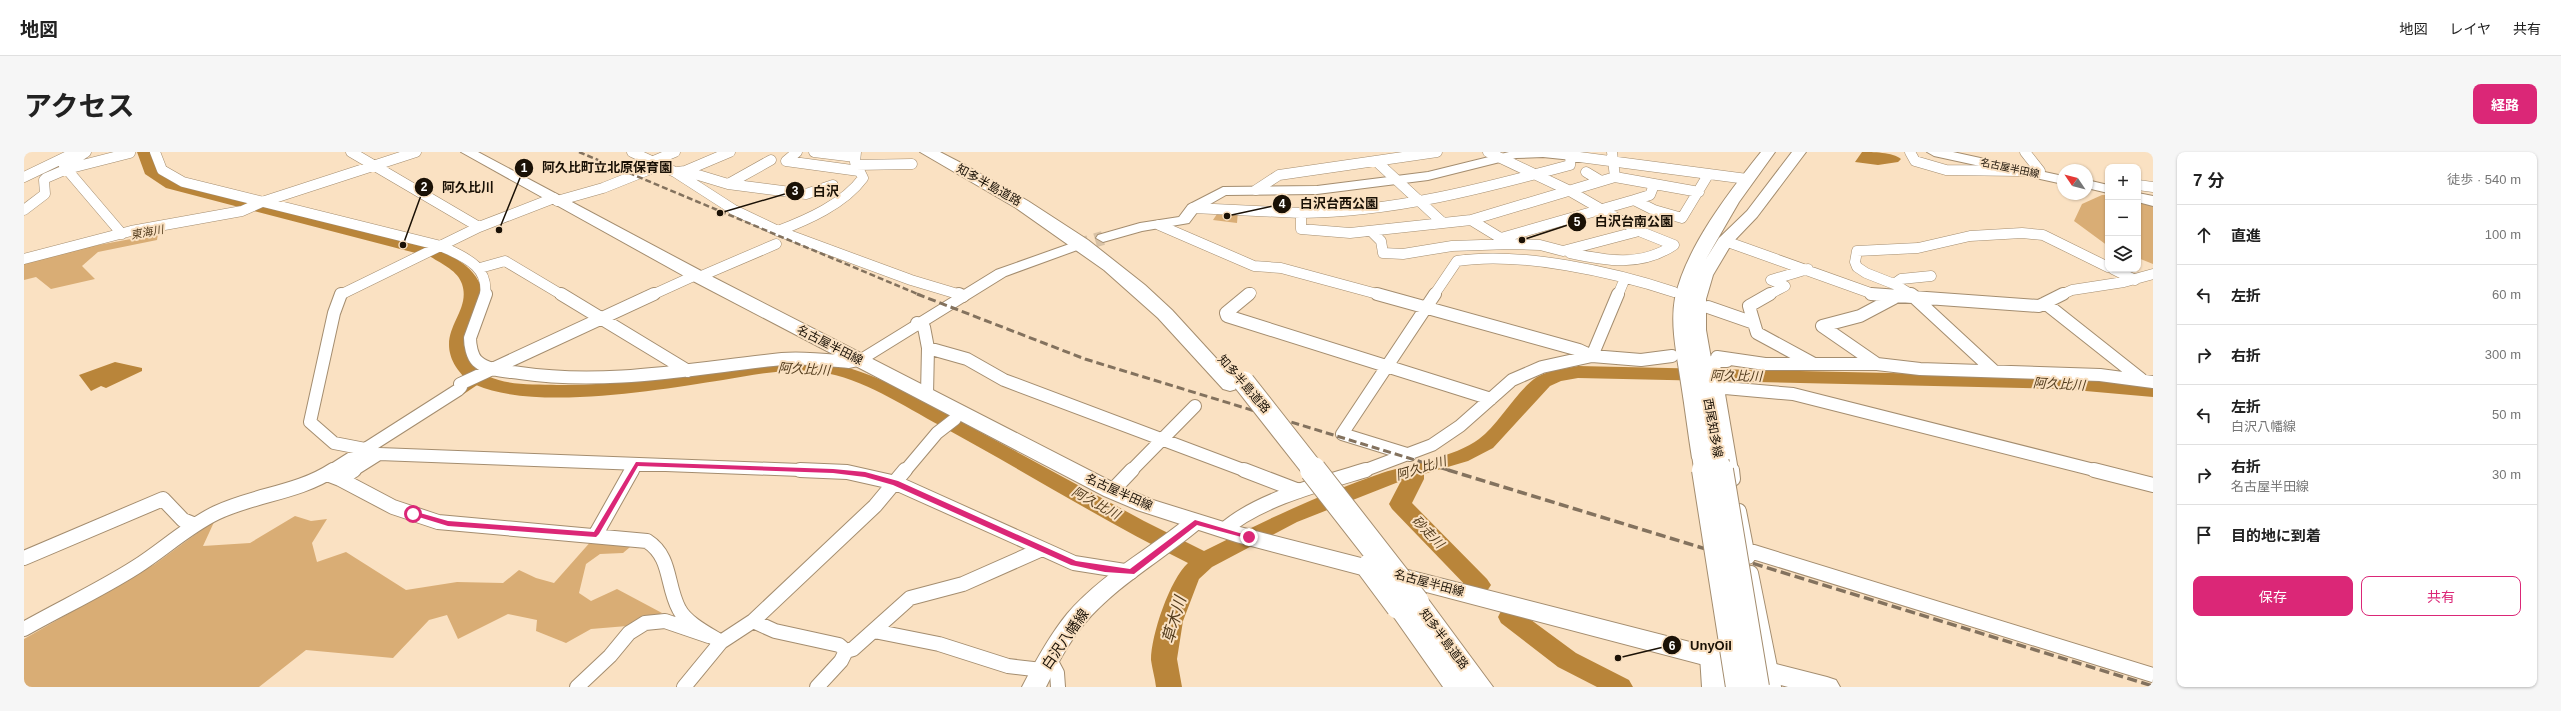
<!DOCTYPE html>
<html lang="ja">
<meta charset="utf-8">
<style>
body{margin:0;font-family:Helvetica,"Noto Sans JP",sans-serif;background:#f6f6f6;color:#222}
.controls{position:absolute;right:12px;top:12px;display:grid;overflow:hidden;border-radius:8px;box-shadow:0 1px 3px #0004}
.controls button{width:36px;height:36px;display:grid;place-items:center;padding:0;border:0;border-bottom:1px solid #e0e0e0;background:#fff;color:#222;font:20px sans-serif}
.compass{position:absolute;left:2033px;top:12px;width:36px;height:36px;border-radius:50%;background:#fff;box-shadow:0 1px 3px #0004;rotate:305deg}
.stop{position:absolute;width:12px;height:12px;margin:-9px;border:3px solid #db2777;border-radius:50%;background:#fff}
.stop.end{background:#db2777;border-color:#fff;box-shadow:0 1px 4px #0008}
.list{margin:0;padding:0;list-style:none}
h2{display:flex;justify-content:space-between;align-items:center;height:52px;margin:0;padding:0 16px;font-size:17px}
h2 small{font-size:13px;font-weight:400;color:#767676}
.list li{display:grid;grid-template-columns:26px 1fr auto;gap:12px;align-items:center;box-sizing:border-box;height:60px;padding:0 16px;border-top:1px solid #e0e0e0}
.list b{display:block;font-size:15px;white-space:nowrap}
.list p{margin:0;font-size:13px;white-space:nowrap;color:#767676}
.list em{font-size:13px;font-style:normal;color:#767676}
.actions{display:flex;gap:8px;padding:12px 16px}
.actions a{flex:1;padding:9px 0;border:1px solid #db2777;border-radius:8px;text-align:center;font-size:14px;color:#db2777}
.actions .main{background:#db2777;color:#fff}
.icon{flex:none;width:22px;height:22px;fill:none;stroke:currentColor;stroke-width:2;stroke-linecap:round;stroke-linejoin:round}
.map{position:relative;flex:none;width:2129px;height:535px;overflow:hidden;border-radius:8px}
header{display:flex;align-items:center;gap:24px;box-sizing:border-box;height:56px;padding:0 20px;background:#fff;border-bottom:1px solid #e0e0e0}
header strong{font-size:19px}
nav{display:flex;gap:22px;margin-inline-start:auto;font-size:14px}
.intro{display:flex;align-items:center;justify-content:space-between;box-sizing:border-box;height:96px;padding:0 24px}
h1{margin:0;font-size:28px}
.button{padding:10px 18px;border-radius:8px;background:#db2777;color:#fff;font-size:14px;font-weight:700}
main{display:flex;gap:24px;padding:0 24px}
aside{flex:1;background:#fff;border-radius:8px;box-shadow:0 1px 3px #0004}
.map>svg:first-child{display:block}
</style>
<header>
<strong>地図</strong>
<nav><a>地図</a><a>レイヤ</a><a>共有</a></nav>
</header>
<div class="intro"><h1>アクセス</h1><a class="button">経路</a></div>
<main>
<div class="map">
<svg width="2129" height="535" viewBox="0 0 2129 535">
<rect width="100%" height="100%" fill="#fae1c2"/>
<path fill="#d9ad75" d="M2078,43H2084V94L2050,69L2058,52Z
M2114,45L2129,46V112L2114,106Z
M1195,59H1214L1213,71L1189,68Z
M134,82L133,88L74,100L58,114L71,127L27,137L12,125L0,128V111L58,96Z
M271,364L287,369L303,367L288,391L293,410L322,400L382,438L433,430L479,431L495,418L512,426L530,431L569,387L612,390L599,401L576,402L562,412L555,441L567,449L593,437L638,461L603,474L567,477L542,491L512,479L513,468L484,462L434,487L423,463L405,468L369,506L282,498L235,535H0V487L131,412L191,368L179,394L226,391Z"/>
<path fill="#b9853a" d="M1838,0C1848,0 1869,0 1877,7L1874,10L1854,13L1831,10Z
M91,210L118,216V219L82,236L77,234L67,239L55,223Z"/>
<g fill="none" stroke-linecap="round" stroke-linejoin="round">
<path stroke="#b9853a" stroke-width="3.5" d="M438,241L456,229"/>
<path fill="#b9853a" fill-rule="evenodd" d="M113,0H127L133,17L152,30L419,99C432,107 447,114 455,130C468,158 415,202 464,224C484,234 511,232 533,233C588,234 643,224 698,217C730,212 762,204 794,209C823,213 850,224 877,237L1120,369L1180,399C1238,370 1296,342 1358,321C1386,312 1431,305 1455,287C1475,272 1493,238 1513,225C1525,218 1540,217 1554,214L2039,225L2129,233V245L2039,237L1554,226L1537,229L1526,234L1469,296L1444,309L1400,322V327L1388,351L1463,427L1467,433L1463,439L1455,441L1447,439L1368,357L1365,352L1377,329L1273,370L1188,415L1175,427L1159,469L1153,507L1158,535H1132C1131,526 1128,516 1127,508C1127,483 1146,427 1164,411C1079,369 1000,319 917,274C879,254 839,226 796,220C764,215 731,223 699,228C634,238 513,259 452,233C443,230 437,222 432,215C410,179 448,162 438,132C434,119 418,112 407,105L142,36L121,22Z
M1486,456L1495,459L1552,501L1605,528L1609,535H1573L1534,515L1477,471L1474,465L1477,459Z"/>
<path stroke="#d8c2a6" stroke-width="14" stroke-dasharray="14 7" stroke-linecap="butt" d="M1051,94L1079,86"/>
<g stroke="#a48d6f" stroke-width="11">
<path id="street-far2" d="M62,0L40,14L98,82
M131,0L138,18L159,30L417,94C439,105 465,113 461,143
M327,0L455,75
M608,0L651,20L710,58L754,79L887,128L937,143
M773,0L762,9L835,19
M790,0L831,5
M1886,0L1891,9L1922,18L1996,19
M2001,0L2016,19
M1548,4L1723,27
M1352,9L1418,70
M627,10L651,0
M832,13L888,12
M661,19L706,0
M654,20L661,19L704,32L782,42L809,33
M1562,20L1577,29
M0,25L48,2
M1591,25L1675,40
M704,32L747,8
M2114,33L2129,35
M1232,38L1255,23L1413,0
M1610,48L1626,43L1630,33
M533,49L579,36L634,14
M1169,56L1277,61V77L1326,81L1447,68L1591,25L1588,0
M0,58L21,42L20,28L22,26L43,17L106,1
M1277,61C1370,60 1457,37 1546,13L1547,0
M1447,68L1483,90
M1135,73L1230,114L1257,116L1357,143
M754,79C783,68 820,52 839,26L831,10L832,0
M1347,79L1357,89L1359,101L1379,102L1428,94L1487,92L1516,93L1539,99L1615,79L1544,38L1464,0
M1477,86L1610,48L1630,58L1658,66L1684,23
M1701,89L1852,143
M1546,101C1583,109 1617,115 1650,93L1615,79
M0,107L107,79L218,59L238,50L392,0
M456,116L481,109L538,143
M2089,117L2111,128
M675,125L752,92
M1870,132L1842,121L1833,115L1831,110L1833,99L1894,96L1946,84L1998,81L2019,83L2084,115
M316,143L455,75L530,46
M628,143L672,123
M1224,143L1227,141
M1410,143L1433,109C1495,99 1590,120 1650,140
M1594,143L1601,126
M1744,143L1761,134L1747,128L1784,117
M1888,143L1870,132L1877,127L1907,124
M2037,143L2048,138L2100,130L2129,122"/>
</g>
<g stroke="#a48d6f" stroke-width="14">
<path id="street-far1" d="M317,142L310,161L286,270L310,291L341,297
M462,142L446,186C446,193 448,204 453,209C464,219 481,219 496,221C584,234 671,216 758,207C780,205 803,208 825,210L834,208
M537,142L664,219
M935,142L939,144
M1225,142L1202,161L1203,164L1467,247
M1353,142L1555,198L1568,204
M1847,142L2015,154L2039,142
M1887,142L1894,147
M1892,147L1970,219
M2021,151L2117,227
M1684,155L1730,171L1733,181L1790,212
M893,171L900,175L904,196L903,242
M1730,171L1725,154L1746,142
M904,196L943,207L980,228L1222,319
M1568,204L1594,142
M1693,205L1741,212H1853L1896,217L2076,223L2129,230
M1703,209H1690V213L1708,319
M1853,212L1798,174L1836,164L1870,146
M1701,236L1769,242L2074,319
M1386,303L1318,282L1411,142
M307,319L434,238L437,235L436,232L630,142
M328,319L355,302L802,319
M608,319L612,312
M881,319L913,281L931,267
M1107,319L1171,254
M1339,319L1408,293L1436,274L1488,228L1518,215L1568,204L1617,208L1648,204"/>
</g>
<g stroke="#a48d6f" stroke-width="16">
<path id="street" d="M776,318L823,320L872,331L1050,411L1107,420
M1220,318L1275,339
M1708,318L1709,327
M2070,318L2129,333
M303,322L316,327L330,318
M316,327L369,355L414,370L623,389C648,405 642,433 655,457C662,471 684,482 697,490
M1088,339L1108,318
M1715,359L1724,405
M1200,378C1233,348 1299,331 1342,318
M572,382L608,318
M1723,398L2129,523
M0,406L139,347L159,368L171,373
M1727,421L1750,535
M729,469L751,479L815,493L822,499L817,509L793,535
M0,477C37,456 76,438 112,415C139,398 163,375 192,361C229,343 274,341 309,318
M850,479L915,492L984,514L1018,518
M822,499L829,497L886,446L939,432L1018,397
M1025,506L1033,521L1034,535
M553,535L586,504L605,481L621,471L641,469L685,484
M660,535L697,490L729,469L851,354L881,318"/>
</g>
<g stroke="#a48d6f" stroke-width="2">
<path id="secondary" d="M1485,0H1546L1554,4L1548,8L1519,5L1492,6L1404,28L1293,42L1202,43L1174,59L1165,71L1118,79L1079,90L1072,86L1074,83L1116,71L1155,65L1164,53L1199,35L1293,34L1404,20Z
M1051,90L1056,91L1058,94L1056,97L982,124L840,212H828L826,208L972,118Z
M1171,363L1178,365L1181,370L1178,375C1139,408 1093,433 1060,472C1044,491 1033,513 1022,535H998C1011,510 1025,484 1043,462C1076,423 1124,398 1164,365Z
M1687,495L1695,498L1698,504L1702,535H1678L1676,504L1679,498Z"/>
</g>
<g stroke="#a48d6f" stroke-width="2">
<path id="primary" d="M437,0H454L681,121L1096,334L1129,348L1216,375L1803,525L1812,528L1816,535H1764L1212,390L1113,358L1080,344L669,129Z
M1737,0H1751L1715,50L1682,107L1695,86L1723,59L1768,0H1782L1733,65L1708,91L1689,123L1682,147V178L1705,309L1702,314L1695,316L1688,314L1685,310L1678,313L1671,311L1668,306C1664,281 1661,256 1657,231C1653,203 1646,174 1651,146C1662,95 1705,40 1737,0Z
M1903,0H1929L2039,24V32L1910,4Z
M2063,28L2084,33V41L2063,36Z
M2114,41L2129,44V54L2114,50Z"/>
</g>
<g stroke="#a48d6f" stroke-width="2">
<path id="highway" d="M896,0H916L941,13L1004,49L1064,88L1121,133L1148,158L1213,229L1217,233L1213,237L1206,239L1199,237L1134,166L1080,118L992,56Z
M1392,440L1401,443L1469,535H1419L1362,454L1366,447L1375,444L1381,446L1383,443Z"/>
</g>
<use href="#street-far2" stroke="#fff" stroke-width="10"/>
<use href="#street-far1" stroke="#fff" stroke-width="12"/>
<use href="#street" stroke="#fff" stroke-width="14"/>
<use href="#secondary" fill="#fff" fill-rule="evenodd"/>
<use href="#primary" fill="#fff" fill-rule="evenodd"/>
<use href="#highway" fill="#fff" fill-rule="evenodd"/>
<path stroke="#83725e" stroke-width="2.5" stroke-dasharray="6 3" stroke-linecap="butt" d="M555,0L896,143"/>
<path stroke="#83725e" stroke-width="3" stroke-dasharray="8 4" stroke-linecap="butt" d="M893,142L1061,207L1427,319"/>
<path stroke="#83725e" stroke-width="3.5" stroke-dasharray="10 4.5" stroke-linecap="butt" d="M1424,318L2129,534"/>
<g stroke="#a48d6f" stroke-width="21" stroke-linecap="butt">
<path id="primary-bridge-far1" d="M1678,306L1680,319
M1695,309L1697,319"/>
</g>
<g stroke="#a48d6f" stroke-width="26" stroke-linecap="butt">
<path id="primary-bridge" d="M1680,318L1714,535
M1697,318L1733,535"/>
</g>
<g stroke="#a48d6f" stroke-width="23" stroke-linecap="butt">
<path id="highway-bridge-far1" d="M1220,230L1290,319"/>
</g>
<g stroke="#a48d6f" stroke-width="28" stroke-linecap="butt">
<path id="highway-bridge" d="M1289,318L1392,450
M1346,415L1375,454"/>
</g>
<use href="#primary-bridge-far1" stroke="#fff" stroke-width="19"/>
<use href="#primary-bridge" stroke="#fff" stroke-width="24"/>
<use href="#highway-bridge-far1" stroke="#fff" stroke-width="21"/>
<use href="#highway-bridge" stroke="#fff" stroke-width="26"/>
</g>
<path fill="#db2777" d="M612,310L809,317L841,320L874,329L1052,409L1106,417L1171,368L1229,385L1225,387L1173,373L1110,422L1081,420L1047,413L869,333L841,325L809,321L614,314L575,382L572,385L424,374L385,362L389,359L424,369L570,380Z"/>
<g text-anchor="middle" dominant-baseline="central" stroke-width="4" stroke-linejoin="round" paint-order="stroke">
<g font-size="10" fill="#1a1106" stroke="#fae1c2">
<text transform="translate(1986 16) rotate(12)">名古屋半田線</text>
</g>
<g font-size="11" font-style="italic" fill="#533c1d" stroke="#fae1c2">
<text transform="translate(123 80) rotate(-11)">東海川</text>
</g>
<g font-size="12" fill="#1a1106" stroke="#fae1c2">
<text transform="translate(965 33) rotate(29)">知多半島道路</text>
<text transform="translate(806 193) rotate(27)">名古屋半田線</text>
<text transform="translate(1220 232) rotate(49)">知多半島道路</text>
<text transform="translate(1689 276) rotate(80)">西尾知多線</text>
<text transform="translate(1095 340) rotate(24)">名古屋半田線</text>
<text transform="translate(1405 431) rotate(15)">名古屋半田線</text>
<text transform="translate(1420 487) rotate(53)">知多半島道路</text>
</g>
<g font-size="13" font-style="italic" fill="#533c1d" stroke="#fae1c2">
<text transform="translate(780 217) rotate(3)">阿久比川</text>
<text transform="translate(1712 224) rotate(1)">阿久比川</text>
<text transform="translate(2035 232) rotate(3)">阿久比川</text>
<text transform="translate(1397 316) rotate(-17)">阿久比川</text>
<text transform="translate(1072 351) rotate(29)">阿久比川</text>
<text transform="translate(1404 380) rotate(46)">砂走川</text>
</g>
<g font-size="14" fill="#1a1106" stroke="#fae1c2">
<text transform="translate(1041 487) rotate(-55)">白沢八幡線</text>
</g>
<g font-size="16" font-style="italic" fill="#533c1d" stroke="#fae1c2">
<text transform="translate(1150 468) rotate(-74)">草木川</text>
</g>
</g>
<path fill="none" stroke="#1a1106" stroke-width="1.5" d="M475 78L500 16M379 93L400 35M696 61L771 39M1203 64L1258 52M1498 88L1553 70M1594 506L1648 493"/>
<g fill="#1a1106" stroke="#fae1c2" stroke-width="1.5">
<circle cx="475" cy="78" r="4"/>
<circle cx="379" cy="93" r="4"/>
<circle cx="696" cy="61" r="4"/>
<circle cx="1203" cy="64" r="4"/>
<circle cx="1498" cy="88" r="4"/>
<circle cx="1594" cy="506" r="4"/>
<circle cx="500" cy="16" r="10"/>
<circle cx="400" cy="35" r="10"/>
<circle cx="771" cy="39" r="10"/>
<circle cx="1258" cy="52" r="10"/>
<circle cx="1553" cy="70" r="10"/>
<circle cx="1648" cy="493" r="10"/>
</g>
<g font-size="12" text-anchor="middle" font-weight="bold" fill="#fff">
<text x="500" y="20">1</text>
<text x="400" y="39">2</text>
<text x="771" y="43">3</text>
<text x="1258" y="56">4</text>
<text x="1553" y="74">5</text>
<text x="1648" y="498">6</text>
</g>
<g font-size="13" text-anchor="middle" font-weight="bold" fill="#1a1106" stroke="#fae1c2" stroke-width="4" stroke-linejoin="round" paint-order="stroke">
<text x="583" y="20">阿久比町立北原保育園</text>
<text x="444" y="40">阿久比川</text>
<text x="802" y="44">白沢</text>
<text x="1315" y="56">白沢台西公園</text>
<text x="1610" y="74">白沢台南公園</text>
<text x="1687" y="498">UnyOil</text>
</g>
</svg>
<div class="controls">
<button>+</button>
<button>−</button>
<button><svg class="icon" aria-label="layers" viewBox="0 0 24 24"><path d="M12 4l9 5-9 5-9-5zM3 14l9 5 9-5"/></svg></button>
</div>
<svg class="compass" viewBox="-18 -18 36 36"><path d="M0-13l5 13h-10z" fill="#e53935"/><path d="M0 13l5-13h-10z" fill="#767676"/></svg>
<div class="stop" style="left:389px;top:362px"></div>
<div class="stop end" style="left:1225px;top:385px"></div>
</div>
<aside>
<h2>7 分<small>徒歩 · 540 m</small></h2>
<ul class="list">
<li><svg class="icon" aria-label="ahead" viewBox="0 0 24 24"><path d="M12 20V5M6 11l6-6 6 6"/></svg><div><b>直進</b></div><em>100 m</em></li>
<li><svg class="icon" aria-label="left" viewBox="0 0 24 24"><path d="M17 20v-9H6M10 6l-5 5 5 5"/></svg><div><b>左折</b></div><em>60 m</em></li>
<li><svg class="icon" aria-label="right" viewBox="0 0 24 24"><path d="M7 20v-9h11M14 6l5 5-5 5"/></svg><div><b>右折</b></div><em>300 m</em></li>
<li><svg class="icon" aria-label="left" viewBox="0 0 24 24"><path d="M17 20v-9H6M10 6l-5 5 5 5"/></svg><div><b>左折</b><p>白沢八幡線</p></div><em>50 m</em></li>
<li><svg class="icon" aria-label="right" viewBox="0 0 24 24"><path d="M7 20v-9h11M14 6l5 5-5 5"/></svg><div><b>右折</b><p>名古屋半田線</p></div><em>30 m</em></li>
<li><svg class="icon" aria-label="arrive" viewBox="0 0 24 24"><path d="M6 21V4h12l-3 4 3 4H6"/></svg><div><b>目的地に到着</b></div></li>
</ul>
<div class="actions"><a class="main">保存</a><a>共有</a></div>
</aside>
</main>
